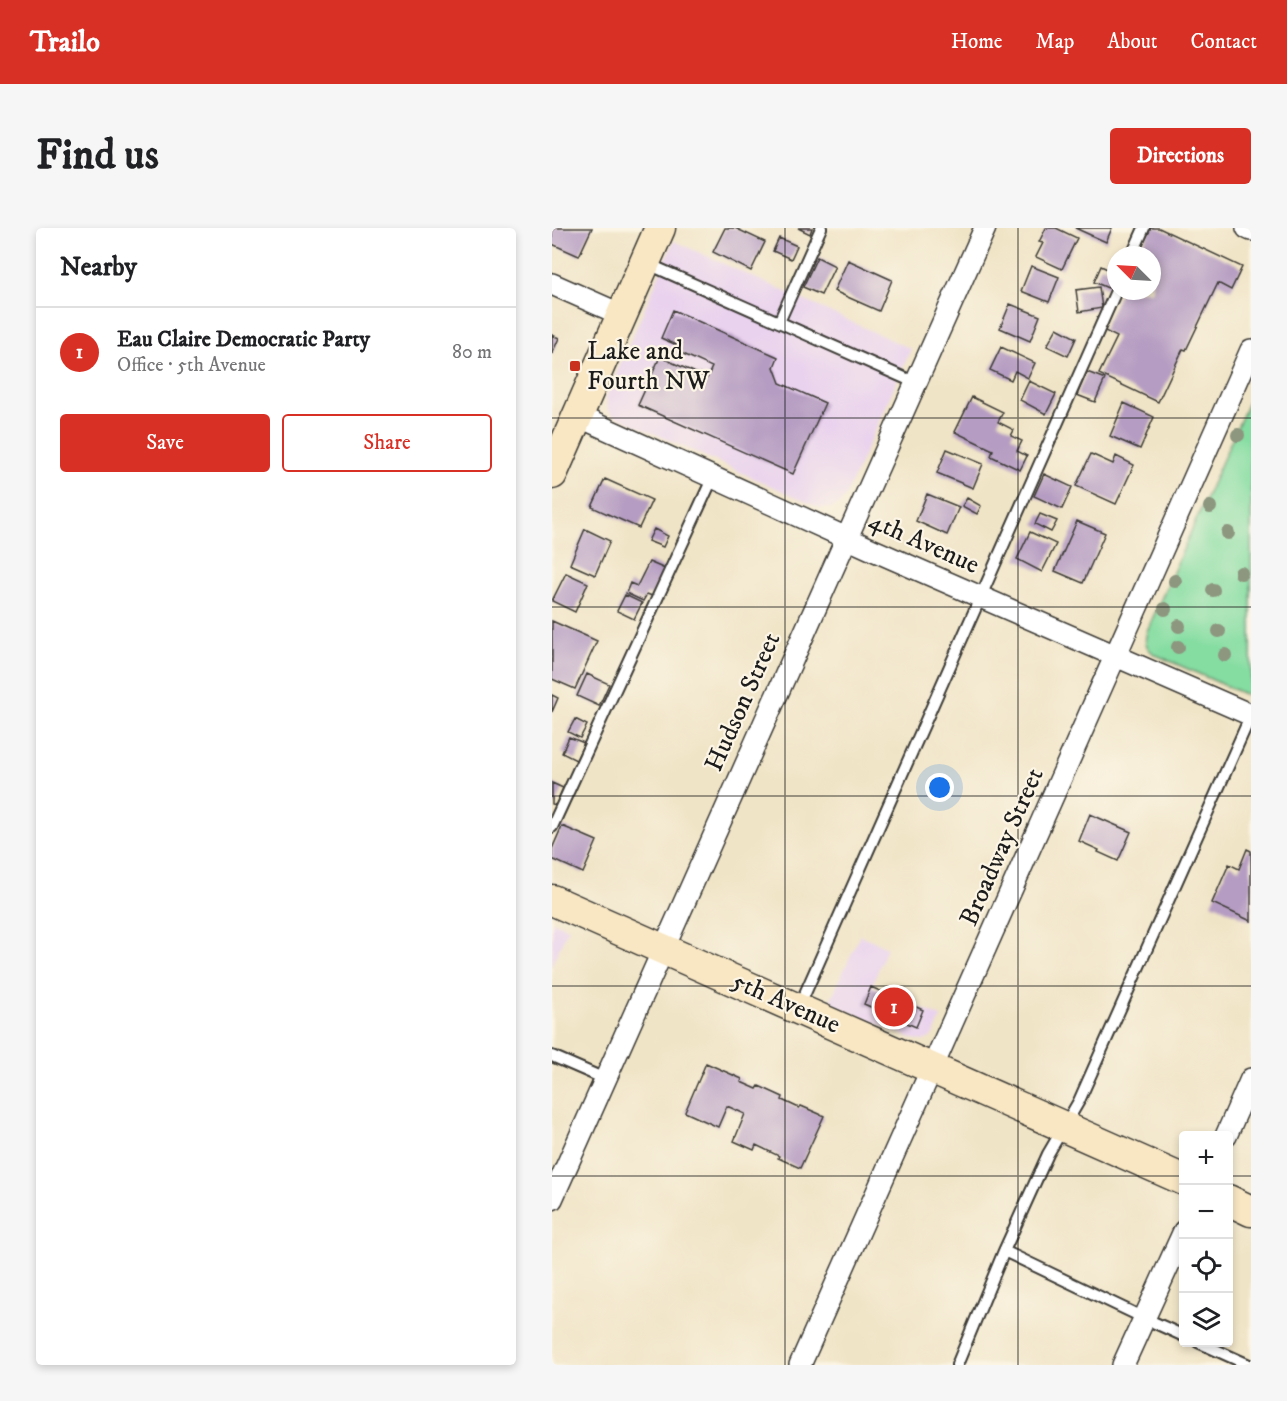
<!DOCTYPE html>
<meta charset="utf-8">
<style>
body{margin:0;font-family:"IM FELL DW Pica",serif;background:#f6f6f6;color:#202124}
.controls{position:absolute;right:18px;bottom:18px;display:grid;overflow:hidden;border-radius:6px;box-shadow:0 3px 9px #0003}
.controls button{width:54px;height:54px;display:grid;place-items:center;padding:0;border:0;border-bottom:2px solid #e0e0e0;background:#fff;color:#202124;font:30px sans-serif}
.compass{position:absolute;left:555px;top:18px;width:54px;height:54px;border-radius:50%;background:#fff;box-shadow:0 3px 9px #0003;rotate:294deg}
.you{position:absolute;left:388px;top:560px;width:21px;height:21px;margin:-15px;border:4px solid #fff;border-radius:50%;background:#1a73e8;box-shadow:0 0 0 9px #1a73e833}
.badge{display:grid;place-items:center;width:39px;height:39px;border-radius:50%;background:#d93025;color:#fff;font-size:20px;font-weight:700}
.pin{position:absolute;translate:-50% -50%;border:3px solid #fff;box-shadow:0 2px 6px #0006}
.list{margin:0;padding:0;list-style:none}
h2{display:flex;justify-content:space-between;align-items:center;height:78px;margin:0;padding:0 24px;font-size:26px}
h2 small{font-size:20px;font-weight:400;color:#757577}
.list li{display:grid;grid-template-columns:39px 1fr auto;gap:18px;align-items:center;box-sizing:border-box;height:90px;padding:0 24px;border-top:2px solid #e0e0e0}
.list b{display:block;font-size:22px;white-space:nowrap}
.list p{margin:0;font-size:20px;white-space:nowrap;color:#757577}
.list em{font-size:20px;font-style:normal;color:#757577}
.actions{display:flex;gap:12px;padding:18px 24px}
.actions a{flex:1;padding:14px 0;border:2px solid #d93025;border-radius:6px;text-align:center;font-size:21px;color:#d93025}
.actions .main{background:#d93025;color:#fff}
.icon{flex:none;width:33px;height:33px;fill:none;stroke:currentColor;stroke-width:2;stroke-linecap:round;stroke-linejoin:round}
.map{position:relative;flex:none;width:699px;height:1137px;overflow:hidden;border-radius:6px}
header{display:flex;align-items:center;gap:36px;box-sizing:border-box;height:84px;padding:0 30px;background:#d93025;color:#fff}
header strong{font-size:28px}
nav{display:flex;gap:33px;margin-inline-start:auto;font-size:21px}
.intro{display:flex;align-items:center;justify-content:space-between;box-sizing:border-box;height:144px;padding:0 36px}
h1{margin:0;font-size:42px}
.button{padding:15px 27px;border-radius:6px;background:#d93025;color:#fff;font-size:21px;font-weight:700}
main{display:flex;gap:36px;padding:0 36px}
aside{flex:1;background:#fff;border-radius:6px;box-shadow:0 3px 9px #0003}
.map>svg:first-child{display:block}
</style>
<header>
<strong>Trailo</strong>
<nav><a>Home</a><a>Map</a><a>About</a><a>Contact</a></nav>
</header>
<div class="intro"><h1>Find us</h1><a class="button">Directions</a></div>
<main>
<aside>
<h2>Nearby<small></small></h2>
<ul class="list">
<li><span class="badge">1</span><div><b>Eau Claire Democratic Party</b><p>Office · 5th Avenue</p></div><em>80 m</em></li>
</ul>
<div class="actions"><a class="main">Save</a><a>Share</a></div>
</aside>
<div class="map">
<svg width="699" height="1137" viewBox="0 0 699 1137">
<rect width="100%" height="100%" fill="#fcf5e5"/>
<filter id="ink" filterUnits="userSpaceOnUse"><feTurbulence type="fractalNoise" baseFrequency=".0167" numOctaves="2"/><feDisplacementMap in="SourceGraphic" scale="12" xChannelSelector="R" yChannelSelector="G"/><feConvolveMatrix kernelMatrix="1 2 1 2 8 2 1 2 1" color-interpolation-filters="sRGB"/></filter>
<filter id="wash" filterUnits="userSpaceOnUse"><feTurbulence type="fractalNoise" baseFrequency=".008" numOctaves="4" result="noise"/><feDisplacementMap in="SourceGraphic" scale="24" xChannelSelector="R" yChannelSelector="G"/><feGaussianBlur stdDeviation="1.35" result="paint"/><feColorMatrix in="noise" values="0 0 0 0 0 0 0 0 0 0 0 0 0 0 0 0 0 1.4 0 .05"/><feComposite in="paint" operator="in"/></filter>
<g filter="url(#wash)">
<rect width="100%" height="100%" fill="#f0e4c6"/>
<path fill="#e9d2ee" d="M122,13L359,121L294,267L288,276L280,280H268L61,187L56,182L54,169Z
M0,693L16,700L0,738Z
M308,707L335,719L320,758L389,789L383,804L378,810L371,813L361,811L277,775Z"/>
<path fill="#85dda2" stroke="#507c5f" stroke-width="1.5" d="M699,168V469L602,426C593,419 592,413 595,403Z"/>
<g id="blocks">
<path fill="#b59cc2" d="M2,0H40L27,28L0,16V5Z
M173,0H183L213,14L199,43L161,24Z
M246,0H260L258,6Z
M494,0H504L525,10L510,41L484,29L491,15L487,14Z
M523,0H560L554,14Z
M599,0H607L690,39L679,62L666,55L634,122L631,121L606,174L547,146L565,109L551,102L569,63H600V27H586Z
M227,10L245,18L239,31L221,23Z
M265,29L283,38L269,67L251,59Z
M296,32L340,52L327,83L282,63Z
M479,38L507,49L497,74L469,63Z
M549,38L564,45L556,60L542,54Z
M547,59L550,80L527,84L524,62Z
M458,76L488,88L478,113L448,100Z
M121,82L226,129L222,139L228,155L273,175L241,246L86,177L108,129L155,150L160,139L127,124L129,119L109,110Z
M505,100L524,110L516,128L495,118Z
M0,107L7,110L0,126Z
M449,119L483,135L476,150L463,143L459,152L438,142Z
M535,144L553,151L543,174L525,167Z
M477,153L504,166L494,186L468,172Z
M420,169L451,184L446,194L462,202L459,208L470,213L465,223L475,228L468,242L439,228L441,222L403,204Z
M572,175L602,189L588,221L558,208Z
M395,221L431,236L421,260L385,245Z
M539,226L561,236L564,228L582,237L564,276L524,258Z
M492,246L520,259L510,281L482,268Z
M53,251L100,272L87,300L40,279Z
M375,266L407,279L395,307L364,293Z
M415,270L429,278L425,286L410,278Z
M488,286L505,293L499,304L483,296Z
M525,293L553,305L531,355L503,343Z
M33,301L58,313L43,347L18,336Z
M102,301L116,308L111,319L96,313Z
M478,304L504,316L490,344L465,331Z
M97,334L113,341L100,368L95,366L91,373L74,365L78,355L85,358Z
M14,345L36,355L23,384L0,373Z
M73,367L90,375L82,391L65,383Z
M0,393L45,413L23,461L0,451Z
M35,446L57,456L47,478L25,468Z
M0,467L6,470L0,484Z
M23,491L35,497L28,510L16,504Z
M17,509L32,515L24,532L10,525Z
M0,555L11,560L4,577L0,576Z
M538,586L579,604L566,633L546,624L547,622L527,613Z
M10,598L45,613L31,645L0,631V621Z
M695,621L699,623V693L660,675L677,636L687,641Z
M319,759L371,782L364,799L312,776Z
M154,835L190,851L189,854L205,861L207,858L231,869L230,872L247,880L249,878L272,888L248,940L226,930L227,928L204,917L202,922L182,913L193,886L175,878L166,899L133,884Z"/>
</g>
</g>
<g filter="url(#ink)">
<use href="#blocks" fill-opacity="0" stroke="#3c3a36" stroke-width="1.5"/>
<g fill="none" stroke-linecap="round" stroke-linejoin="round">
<g stroke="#3c3a36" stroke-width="14">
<path id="lane" d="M580,27L592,0
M94,35L364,155
M227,94L269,0
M0,599L161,249
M247,779L564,63
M0,828L53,851
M452,1023L496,926L527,873L699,487
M646,1114L697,1137
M405,1137L452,1023L592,1090L632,1108"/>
</g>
<g stroke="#3c3a36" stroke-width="24">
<path id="street" d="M695,0L699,2
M0,56L70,87
M26,188L321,322L699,487
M674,908L699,851
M0,971L433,0
M248,1137C401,799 548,460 699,122
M571,1137L632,1003"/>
</g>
<g stroke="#3c3a36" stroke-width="33">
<path id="secondary" d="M0,246L108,0
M0,672L632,952
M676,972L699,983"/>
</g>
<use href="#lane" stroke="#fff" stroke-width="10"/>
<use href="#street" stroke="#fff" stroke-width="21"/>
<use href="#secondary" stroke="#f9e7c3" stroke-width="30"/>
</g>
<g fill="#8d967e">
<circle cx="686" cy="207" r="7"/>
<circle cx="658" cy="279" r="7"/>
<circle cx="676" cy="305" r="7"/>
<circle cx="689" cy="345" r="7"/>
<circle cx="623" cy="353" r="7"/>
<circle cx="661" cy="362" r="7"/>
<circle cx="613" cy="381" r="7"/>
<circle cx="627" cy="398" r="7"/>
<circle cx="667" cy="403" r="7"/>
<circle cx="626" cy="419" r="7"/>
<circle cx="673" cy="427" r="7"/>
</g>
</g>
<path fill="none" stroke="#1c1c1c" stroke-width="1.5" stroke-opacity="0.55" d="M233,0V1137M466,0V1137M0,190H699M0,379H699M0,568H699M0,758H699M0,948H632M676,948H699"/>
<rect fill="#c8321e" stroke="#fcf5e5" stroke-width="2" x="17" y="132" width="12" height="12" rx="3"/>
<g text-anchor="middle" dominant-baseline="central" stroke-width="4.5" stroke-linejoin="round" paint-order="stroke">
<g font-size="26" fill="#1c1c1c" stroke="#fcf5e5" text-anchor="start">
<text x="35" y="123">Lake and<tspan x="35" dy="30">Fourth NW</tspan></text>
</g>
<g font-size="26" fill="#1c1c1c" stroke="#fcf5e5">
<text transform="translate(372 315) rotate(24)">4th Avenue</text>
<text transform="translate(191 474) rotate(-66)">Hudson Street</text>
<text transform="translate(450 619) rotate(-66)">Broadway Street</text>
<text transform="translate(234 775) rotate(24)">5th Avenue</text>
</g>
</g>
</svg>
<div class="controls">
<button>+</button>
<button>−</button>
<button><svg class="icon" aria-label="locate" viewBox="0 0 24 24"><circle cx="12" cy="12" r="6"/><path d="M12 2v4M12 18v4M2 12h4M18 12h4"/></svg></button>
<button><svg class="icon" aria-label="layers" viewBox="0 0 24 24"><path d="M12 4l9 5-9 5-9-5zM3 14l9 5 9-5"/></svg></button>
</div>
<svg class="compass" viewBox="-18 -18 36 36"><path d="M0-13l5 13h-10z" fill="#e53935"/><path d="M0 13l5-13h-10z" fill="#757577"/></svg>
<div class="you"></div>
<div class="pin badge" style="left:342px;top:779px">1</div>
</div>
</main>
